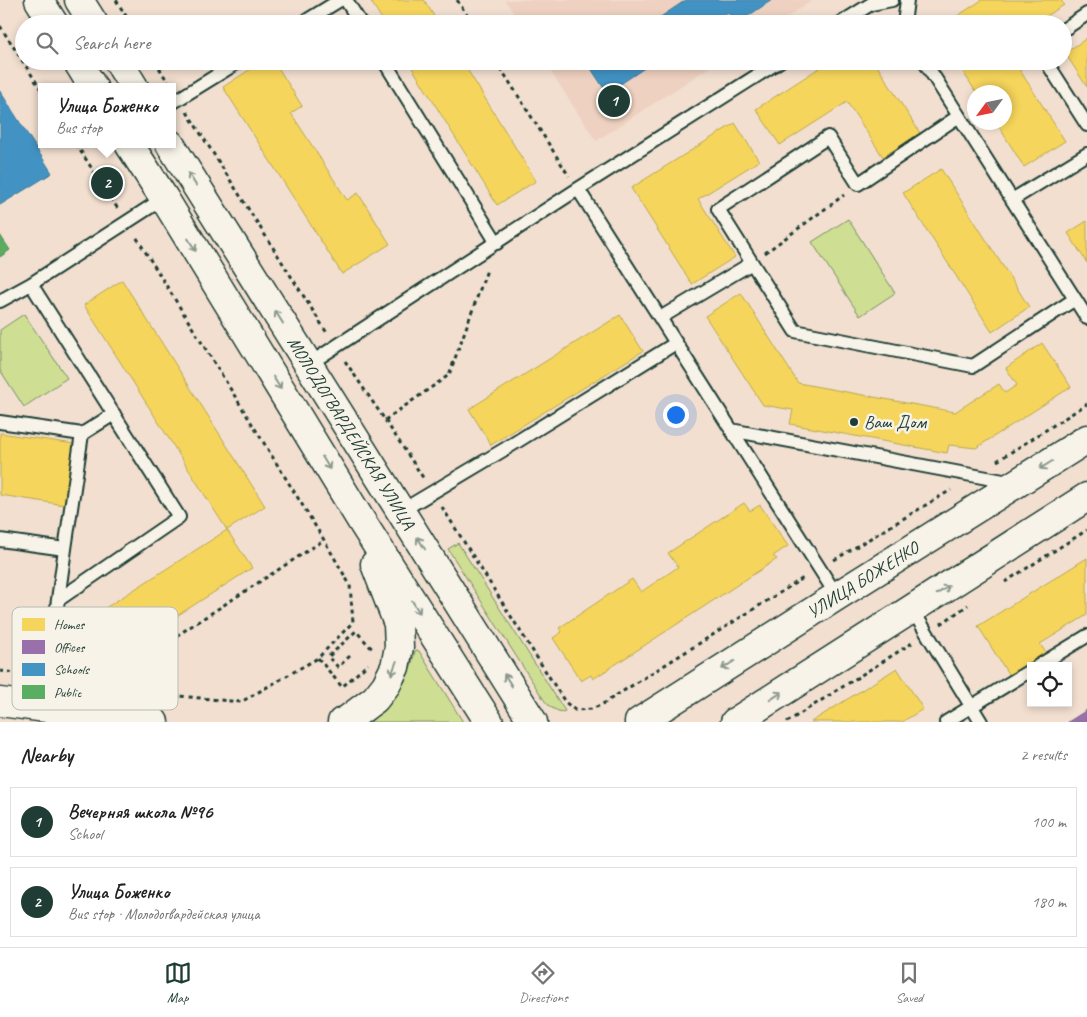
<!DOCTYPE html>
<meta charset="utf-8">
<style>
body{margin:0;font-family:Caveat,sans-serif;background:#f2f2f2;color:#222}
.controls{position:absolute;right:15px;bottom:15px;display:grid;overflow:hidden;border-radius:0px;box-shadow:0 2px 8px #0003}
.controls button{width:45px;height:45px;display:grid;place-items:center;padding:0;border:0;border-bottom:1px solid #e0e0e0;background:#fff;color:#222;font:25px sans-serif}
.compass{position:absolute;left:967px;top:85px;width:45px;height:45px;border-radius:50%;background:#fff;box-shadow:0 2px 8px #0003;rotate:237deg}
.you{position:absolute;left:675px;top:414px;width:18px;height:18px;margin:-12px;border:4px solid #fff;border-radius:50%;background:#1a73e8;box-shadow:0 0 0 8px #1a73e833}
.badge{display:grid;place-items:center;width:32px;height:32px;border-radius:50%;background:#1f3d34;color:#fff;font-size:16px;font-weight:700}
.pin{position:absolute;translate:-50% -50%;border:2px solid #fff;box-shadow:0 1px 5px #0006}
.popup{position:absolute;left:38px;top:83px;width:138px;height:65px;box-sizing:border-box;display:grid;place-content:center;border-radius:0px;background:#fff;filter:drop-shadow(0 1px 4px #0005);font-size:16px;white-space:nowrap;color:#767676}
.popup b{font-size:19px;color:#222}
.popup::after{content:'';position:absolute;left:50%;top:100%;margin-left:-10px;border:10px solid transparent;border-top-color:#fff}
.list{margin:0;padding:0;list-style:none}
h2{display:flex;justify-content:space-between;align-items:center;height:65px;margin:0;padding:0 20px;font-size:21px}
h2 small{font-size:16px;font-weight:400;color:#767676}
.list li{display:grid;grid-template-columns:32px 1fr auto;gap:15px;align-items:center;box-sizing:border-box;height:70px;margin:0 10px 10px;padding:0 10px;border:1px solid #e0e0e0;border-radius:0px}
.list b{display:block;font-size:19px;white-space:nowrap}
.list p{margin:0;font-size:16px;white-space:nowrap;color:#767676}
.list em{font-size:16px;font-style:normal;color:#767676}
.icon{flex:none;width:28px;height:28px;fill:none;stroke:currentColor;stroke-width:2;stroke-linecap:round;stroke-linejoin:round}
.map{position:relative;flex:none;width:1087px;height:722px;overflow:hidden}
.search{position:absolute;background:#fff;box-shadow:0 2px 8px #0003;left:15px;right:15px;top:15px;height:55px;display:flex;align-items:center;gap:12px;box-sizing:border-box;padding:0 18px;border-radius:28px;color:#767676;font-size:19px}
.sheet{height:225px;background:#fff}
nav{display:flex;justify-content:space-around;align-items:center;box-sizing:border-box;height:70px;border-top:1px solid #e0e0e0;background:#fff;font-size:14px;color:#767676}
nav a{display:grid;justify-items:center;gap:2px}
nav .on{color:#1f3d34}
.map>svg:first-child{display:block}
</style>
<div class="map">
<svg width="1087" height="722" viewBox="0 0 1087 722">
<rect width="100%" height="100%" fill="#f2dfd0"/>
<filter id="ink" filterUnits="userSpaceOnUse"><feTurbulence type="fractalNoise" baseFrequency=".02" numOctaves="2"/><feDisplacementMap in="SourceGraphic" scale="10" xChannelSelector="R" yChannelSelector="G"/><feConvolveMatrix kernelMatrix="1 2 1 2 8 2 1 2 1" color-interpolation-filters="sRGB"/></filter>
<g filter="url(#ink)">
<path fill="#eed1c0" d="M505,0H813L777,24H520Z
M544,61H719L596,141Z"/>
<path fill="#cede92" stroke="#768e63" d="M848,219L895,293L860,316L812,242Z
M24,314L67,378L24,407L0,370V330Z
M458,543L565,711L562,712C554,710 549,707 544,700L448,549Z
M417,650L419,651L463,722H371V719C396,700 408,682 415,651Z"/>
<path fill="#f6d55c" stroke="#b6a750" d="M370,0H424L439,24H385Z
M982,0H1061L1064,5L1034,24H945Z
M1087,38V87L1065,53Z
M263,61H274L302,106L291,113L347,200L358,193L390,244L342,274L223,87Z
M408,61H462L536,181L497,205Z
M830,61H874L920,133L883,157L847,102L780,145L756,109Z
M956,61H1014L1065,141L1024,167L996,122H1004V92H976Z
M735,123L759,161L698,199L735,257L692,284L631,188Z
M941,169L1029,307L992,332L903,193Z
M1087,221V263L1068,233Z
M122,280L265,506L227,530L84,305Z
M741,293L798,383L955,412L999,384L1005,393L1017,385L1006,368L1042,343L1071,387L976,448L949,445L947,453L790,424L793,410L763,405L705,316Z
M620,315L643,351L491,445L469,409Z
M0,433L74,444L65,505L0,495Z
M744,503L750,511L760,505L788,546L773,556L777,559L593,679L591,675L581,681L553,638L562,632L559,628L632,579L641,592L678,567L668,553Z
M227,530L252,568L106,661L82,623Z
M1087,558V615L1040,644L1047,654L1010,677L978,626Z
M897,668L923,709L902,722H811Z"/>
<path fill="#9970ab" stroke="#746187" d="M1087,710V722H1068Z"/>
<path fill="#4393c3" stroke="#387998" d="M686,0H772L736,24L728,13L712,24H650Z
M593,61H655L607,93L588,64Z
M0,91L52,173L0,205Z"/>
<path fill="#5aae61" stroke="#488c54" d="M0,235L10,250L0,257Z"/>
<g fill="none" stroke-linecap="round" stroke-linejoin="round">
<g stroke="#1f3d34" stroke-width="16">
<path id="lane" d="M346,0L361,24
M301,24L340,0
M839,24L871,4L892,0
M904,24L907,0
M1063,30L1087,14
M384,61L497,243
M924,61L1087,318
M1046,61L1087,125
M172,103L240,61
M578,189L837,596
M1012,200L1087,154
M752,263L795,331L973,366L1075,299
M31,284L179,517L58,600
M0,301L31,284L164,198
M660,318L752,263L718,209L828,137L858,184L959,116
M309,364L578,189L780,61
M0,422L82,434
M731,430L1014,483
M401,511L505,449L676,343
M0,540L65,549
M912,609L981,722
M1038,666L1087,636
M43,708L65,549L82,434L114,414
M946,722L1031,670"/>
</g>
<g stroke="#1f3d34" stroke-width="31">
<g id="secondary">
<path d="M39,0L54,24"/>
<path d="M79,0L94,24"/>
<path d="M77,61L93,87"/>
<path d="M118,61L134,87"/>
<path d="M129,144L164,198L362,522L489,722"/>
<path id="s1" d="M170,144L533,722"/>
<path d="M0,702L154,722"/>
<path d="M342,722L347,720L375,699L386,685L395,667L399,647L398,624L375,564"/>
<path id="s2" d="M639,722L837,596L1087,439"/>
<path d="M735,722L1087,497"/>
</g>
</g>
<path stroke="#1f3d34" stroke-width="3" stroke-dasharray="4 4" stroke-linecap="butt" d="M116,0L131,24
M457,0L473,24
M0,26L42,91
M155,61L169,84
M496,61L569,176
M187,112L327,333
M76,144L118,209
M765,253L844,195
M345,361L385,420L424,479
M385,420L449,375L487,270
M997,461L1087,404
M442,507L565,702L575,710L591,709L601,705L805,577
M834,560L951,490
M1005,582L1087,530
M941,624L968,605
M350,656L338,667L328,657L356,631L374,651
M318,658L342,687L368,664
M0,671L30,675
M63,680L91,687
M96,688L324,540
M117,690L241,702L318,658L353,622L350,585L324,540L135,235
M787,722L912,643"/>
<use href="#lane" stroke="#f7f3e8" stroke-width="12"/>
<use href="#secondary" stroke="#f7f3e8" stroke-width="28"/>
</g>
<defs><path id="oneway-shaft" d="M-6 0H5M1.5-3L5.5 0L1.5 3" fill="none" stroke-width="1.6" stroke-linecap="round" stroke-linejoin="round" transform="scale(1.25)"/></defs>
<g stroke="#8b988e">
<use href="#oneway-shaft" transform="translate(192 179) rotate(-122)"/>
<use href="#oneway-shaft" transform="translate(192 245) rotate(59)"/>
<use href="#oneway-shaft" transform="translate(279 317) rotate(-122)"/>
<use href="#oneway-shaft" transform="translate(277 383) rotate(58)"/>
<use href="#oneway-shaft" transform="translate(326 463) rotate(59)"/>
<use href="#oneway-shaft" transform="translate(1046 465) rotate(148)"/>
<use href="#oneway-shaft" transform="translate(421 543) rotate(-123)"/>
<use href="#oneway-shaft" transform="translate(943 590) rotate(-33)"/>
<use href="#oneway-shaft" transform="translate(416 607) rotate(58)"/>
<use href="#oneway-shaft" transform="translate(728 665) rotate(148)"/>
<use href="#oneway-shaft" transform="translate(394 668) rotate(111)"/>
<use href="#oneway-shaft" transform="translate(508 680) rotate(-122)"/>
<use href="#oneway-shaft" transform="translate(776 696) rotate(-33)"/>
</g>
</g>
<circle fill="#1f3d34" stroke="#f7f3e8" stroke-width="2" cx="854" cy="422" r="5"/>
<g text-anchor="middle" dominant-baseline="central" stroke-width="5" stroke-linejoin="round" paint-order="stroke">
<g font-size="18" fill="#1f3d34" stroke="#f7f3e8" text-anchor="start">
<text x="864" y="422">Ваш Дом</text>
</g>
<g font-size="18" fill="#1f3d34" stroke="#f7f3e8">
<text stroke="none"><textPath href="#s1" startOffset="341">МОЛОДОГВАРДЕЙСКАЯ УЛИЦА</textPath></text>
<text stroke="none"><textPath href="#s2" startOffset="265">УЛИЦА БОЖЕНКО</textPath></text>
</g>
</g>
<rect x="12" y="607" width="166" height="103" rx="8" fill="#f7f3e8" stroke="#b6bcb2" stroke-width="1"/>
<rect x="22" y="618" width="23" height="13" fill="#f6d55c"/>
<rect x="22" y="640" width="23" height="14" fill="#9970ab"/>
<rect x="22" y="663" width="23" height="13" fill="#4393c3"/>
<rect x="22" y="685" width="23" height="14" fill="#5aae61"/>
<g font-size="14" fill="#1f3d34">
<text x="54" y="629">Homes</text>
<text x="54" y="652">Offices</text>
<text x="54" y="674">Schools</text>
<text x="54" y="697">Public</text>
</g>
</svg>
<div class="controls">
<button><svg class="icon" aria-label="locate" viewBox="0 0 24 24"><circle cx="12" cy="12" r="6"/><path d="M12 2v4M12 18v4M2 12h4M18 12h4"/></svg></button>
</div>
<svg class="compass" viewBox="-18 -18 36 36"><path d="M0-13l5 13h-10z" fill="#e53935"/><path d="M0 13l5-13h-10z" fill="#767676"/></svg>
<div class="you"></div>
<div class="pin badge" style="left:614px;top:101px">1</div>
<div class="pin badge" style="left:107px;top:183px">2</div>
<div class="popup"><b>Улица Боженко</b>Bus stop</div>
<div class="search"><svg class="icon" aria-label="search" viewBox="0 0 24 24"><circle cx="10" cy="10" r="6"/><path d="M15 15l6 6"/></svg>Search here</div>
</div>
<section class="sheet">
<h2>Nearby<small>2 results</small></h2>
<ul class="list">
<li><span class="badge">1</span><div><b>Вечерняя школа №96</b><p>School</p></div><em>100 m</em></li>
<li><span class="badge">2</span><div><b>Улица Боженко</b><p>Bus stop · Молодогвардейская улица</p></div><em>180 m</em></li>
</ul>
</section>
<nav>
<a class="on"><svg class="icon" aria-label="map" viewBox="0 0 24 24"><path d="M3 6l6-2 6 2 6-2v14l-6 2-6-2-6 2zM9 4v14M15 6v14"/></svg>Map</a>
<a><svg class="icon" aria-label="directions" viewBox="0 0 24 24"><path d="M12 3l9 9-9 9-9-9zM9 14v-3h6M13 9l2 2-2 2"/></svg>Directions</a>
<a><svg class="icon" aria-label="saved" viewBox="0 0 24 24"><path d="M7 4h10v16l-5-4-5 4z"/></svg>Saved</a>
</nav>
